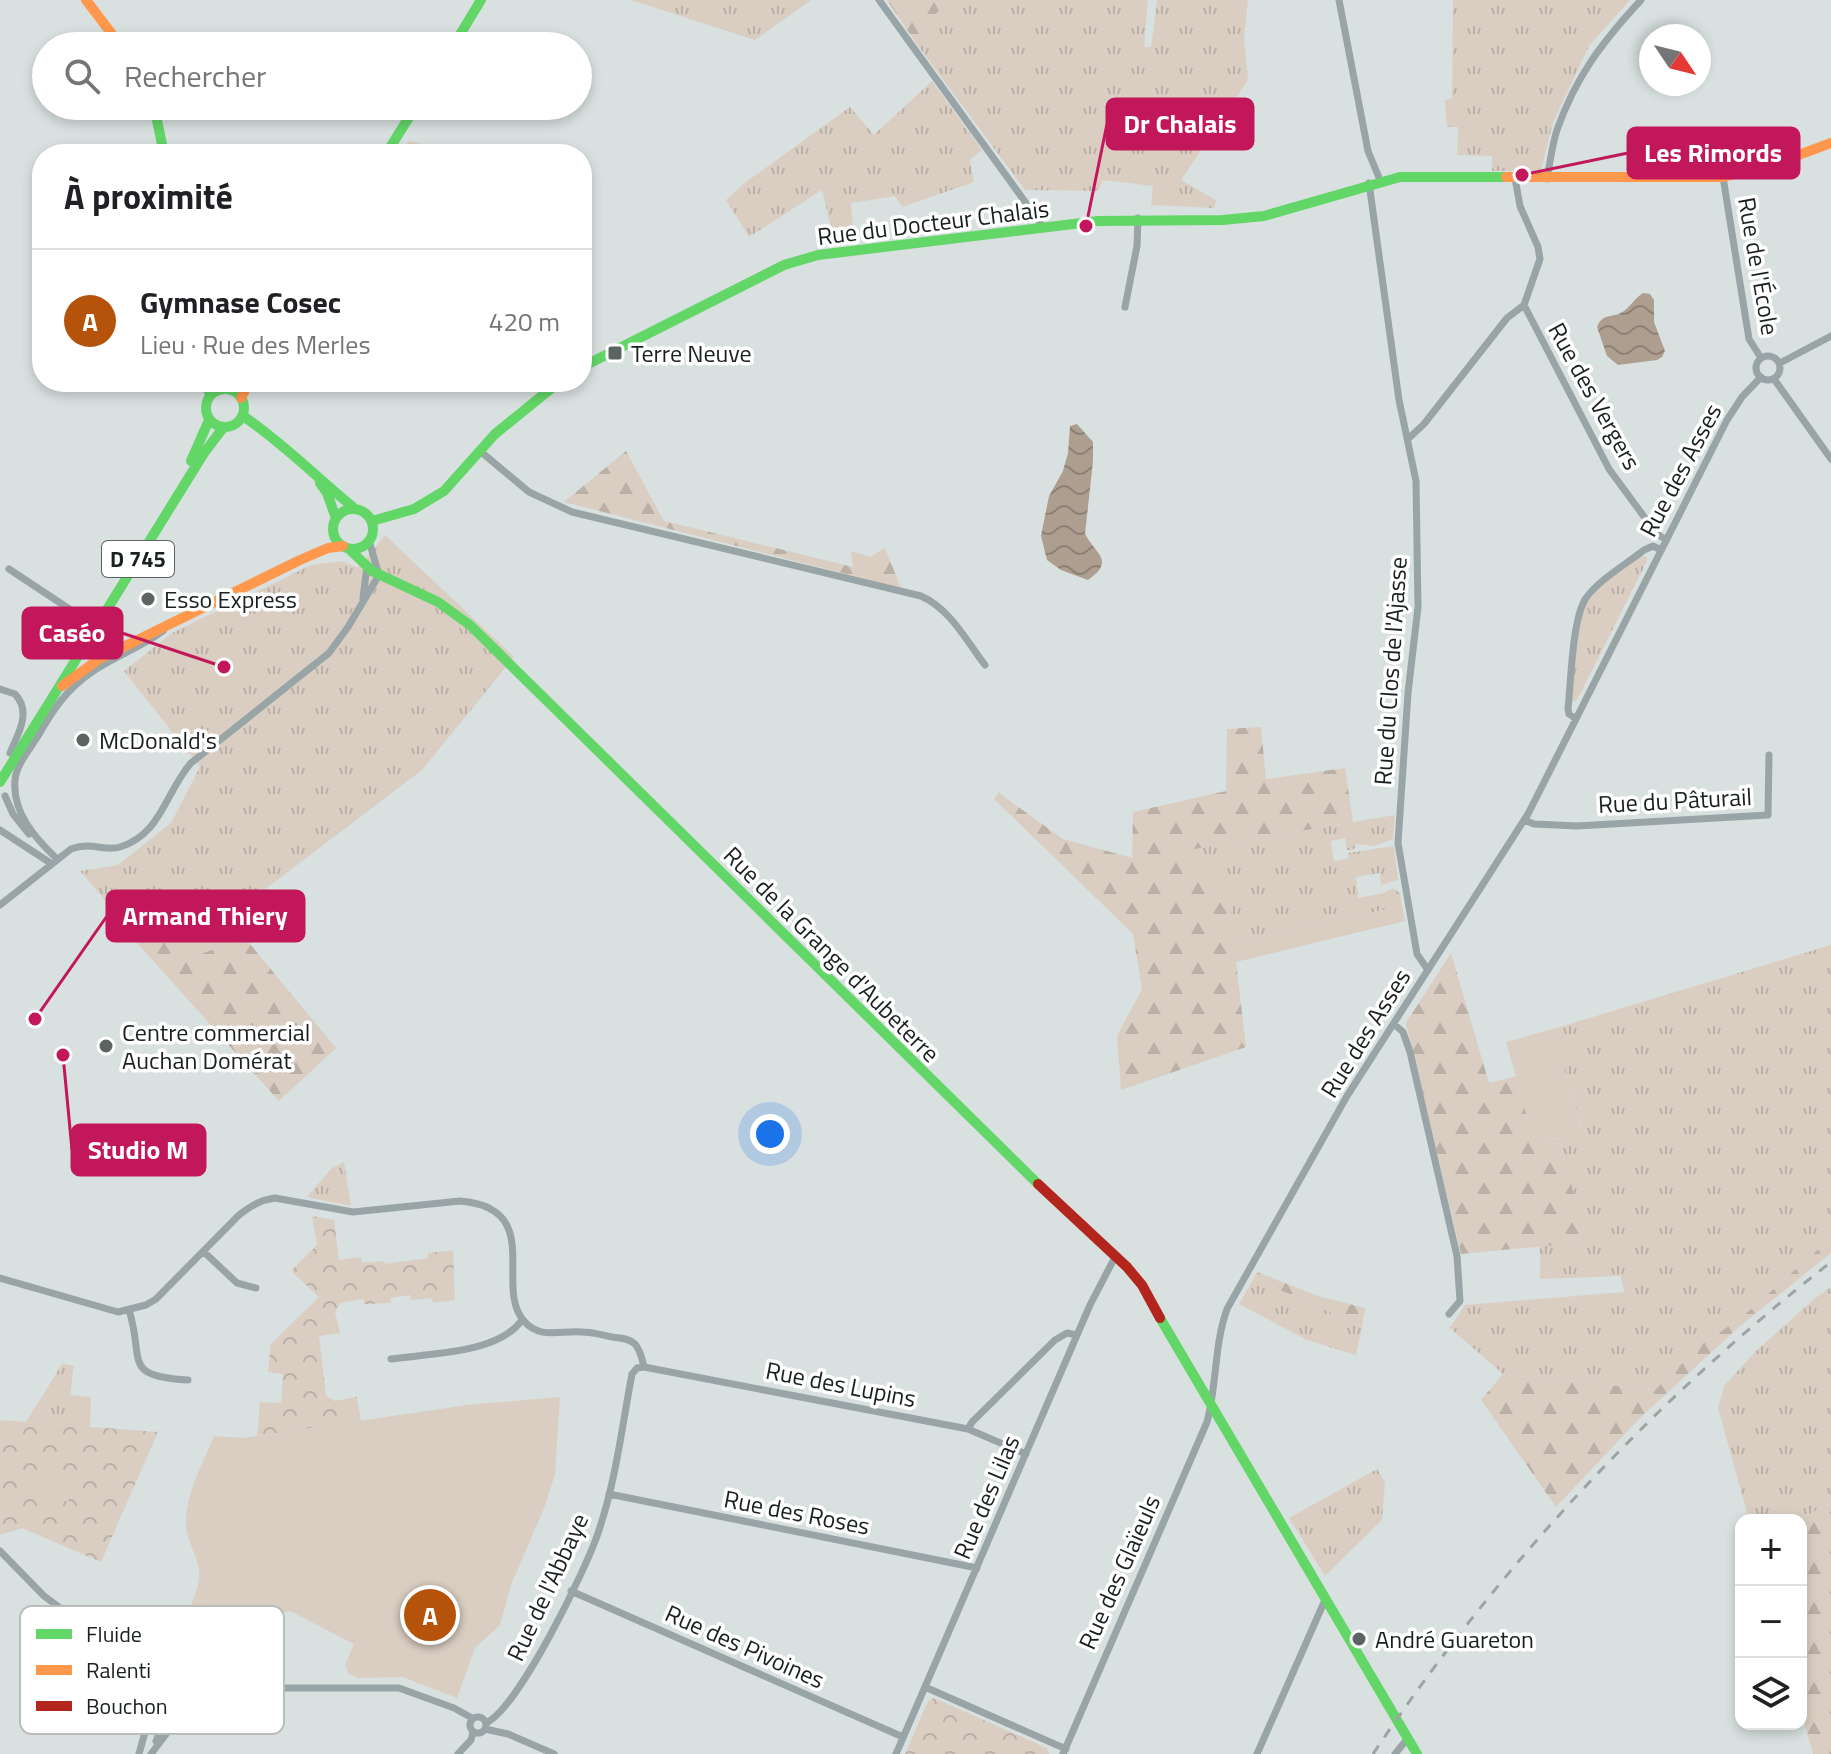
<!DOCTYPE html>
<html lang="fr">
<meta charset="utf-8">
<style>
body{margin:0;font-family:"Titillium Web",sans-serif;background:#f2f2f2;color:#202124}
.controls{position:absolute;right:24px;bottom:24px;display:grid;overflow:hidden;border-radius:16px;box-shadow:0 4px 12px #0003}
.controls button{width:72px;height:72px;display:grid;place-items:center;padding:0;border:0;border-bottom:2px solid #e0e0e0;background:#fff;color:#202124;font:40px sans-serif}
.compass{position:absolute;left:1639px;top:24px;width:72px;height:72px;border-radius:50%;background:#fff;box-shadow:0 4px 12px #0003;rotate:125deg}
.you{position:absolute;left:770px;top:1134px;width:28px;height:28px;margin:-20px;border:6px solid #fff;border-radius:50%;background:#1a73e8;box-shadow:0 0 0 12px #1a73e833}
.badge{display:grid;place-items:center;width:52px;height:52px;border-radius:50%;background:#b45309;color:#fff;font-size:26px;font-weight:700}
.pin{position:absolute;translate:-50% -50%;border:4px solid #fff;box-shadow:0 2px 8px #0006}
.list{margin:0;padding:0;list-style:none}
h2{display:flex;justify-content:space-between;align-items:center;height:104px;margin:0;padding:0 32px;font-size:34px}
h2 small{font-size:26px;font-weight:400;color:#757577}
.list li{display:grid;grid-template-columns:52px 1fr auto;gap:24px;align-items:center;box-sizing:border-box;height:144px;padding:0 32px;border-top:2px solid #e0e0e0}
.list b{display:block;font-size:30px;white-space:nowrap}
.list p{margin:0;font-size:26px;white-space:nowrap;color:#757577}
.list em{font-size:26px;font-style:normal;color:#757577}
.icon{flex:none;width:44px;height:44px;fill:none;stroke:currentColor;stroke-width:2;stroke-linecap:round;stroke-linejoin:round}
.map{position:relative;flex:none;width:1831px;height:1754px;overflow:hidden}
.search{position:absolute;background:#fff;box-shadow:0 4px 12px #0003;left:32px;top:32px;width:560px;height:88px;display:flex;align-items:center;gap:20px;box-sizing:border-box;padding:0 28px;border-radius:44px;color:#757577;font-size:30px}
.panel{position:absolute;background:#fff;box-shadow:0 4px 12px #0003;left:32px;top:144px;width:560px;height:248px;border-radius:32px}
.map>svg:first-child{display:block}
</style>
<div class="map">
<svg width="1831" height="1754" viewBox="0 0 1831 1754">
<defs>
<pattern id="grass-tufts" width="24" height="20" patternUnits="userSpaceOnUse" patternTransform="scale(2)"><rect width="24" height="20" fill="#dacec2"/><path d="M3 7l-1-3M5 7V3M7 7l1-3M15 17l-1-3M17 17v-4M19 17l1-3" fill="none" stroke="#bab0a6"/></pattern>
<pattern id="forest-firs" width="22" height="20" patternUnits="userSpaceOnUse" patternTransform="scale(2)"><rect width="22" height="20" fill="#dacec2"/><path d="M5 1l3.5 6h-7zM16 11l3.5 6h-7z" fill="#bab0a6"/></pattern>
<pattern id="park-crowns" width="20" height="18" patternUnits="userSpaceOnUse" patternTransform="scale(2)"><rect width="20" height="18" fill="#dacec2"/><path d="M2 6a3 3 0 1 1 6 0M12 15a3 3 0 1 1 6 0" fill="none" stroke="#bab0a6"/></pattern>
<pattern id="water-waves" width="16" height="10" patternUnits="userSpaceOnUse" patternTransform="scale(2)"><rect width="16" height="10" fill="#ad9e90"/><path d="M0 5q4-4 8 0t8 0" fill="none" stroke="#8c8075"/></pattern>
</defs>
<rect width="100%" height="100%" fill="#d8e0e0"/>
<path fill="url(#grass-tufts)" d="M631,0H811L755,40Z
M946,0H1148L1144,47H1151L1157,0H1248L1244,38L1248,80L1181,180L1216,200L1214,208L1151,205L1153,186L1103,180L1098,191L1025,190L916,43Z
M1453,0H1630L1589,46L1553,122L1542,167L1538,171H1492V156L1457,155L1458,127H1447L1445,100L1452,99Z
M932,81L982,150L970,160L974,182L902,207L895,196L851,203L854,241L835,244L822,190L749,237L726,200L746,182L850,107L874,135Z
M409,141L464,154H401Z
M385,535L514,657L422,770L230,916L245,938L198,955L133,898L132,913L121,925L115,911L80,871L118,865L171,823L200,767L124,671L172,633L311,565L343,561L358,568Z
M1640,556L1647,557V561L1580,694L1576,701H1572C1574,678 1576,619 1588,602C1600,583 1623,570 1640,556Z
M1395,815L1393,839L1374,846L1357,844L1353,850H1347L1345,838L1331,841L1334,861L1348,859V853L1394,846L1398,880L1381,885L1380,873L1356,877L1358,898L1384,893L1392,888L1400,893L1402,906L1233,942L1228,893L1182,851Z
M1831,945V1238L1741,1318L1702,1344L1655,1390L1503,1374L1450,1328L1465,1305L1624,1292L1621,1276L1540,1279V1246L1588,1242L1558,1138L1582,1130L1553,1029Z
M344,1162L351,1206L307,1197L331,1169Z
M1254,1278L1362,1327L1356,1355L1307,1340L1239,1304Z
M1831,1287V1503L1798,1520H1749L1718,1408L1724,1386L1755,1352L1814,1299Z
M62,1364L74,1366L70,1395L91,1397L90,1427L26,1422Z
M1377,1469L1385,1482L1382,1520L1325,1576L1289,1518Z"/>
<path fill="url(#forest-firs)" d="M887,0H946L916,43Z
M626,451L664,521L853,567L851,551L870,557L885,548L901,588L564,502Z
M1261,727L1266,779L1345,768L1353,822L1183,851L1228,893L1246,1047L1121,1090L1117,1036L1142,989L1133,934L994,799L999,793L1063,839L1132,858L1133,812L1226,791L1227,729Z
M132,895L198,955L245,938L336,1048L279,1101L121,925L132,913Z
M1451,953L1489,1083L1516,1076L1535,1144L1558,1138L1588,1242L1461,1254L1406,1023Z
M1831,1238V1253L1739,1327L1641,1417L1556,1507L1481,1400L1503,1374L1655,1390L1702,1344L1741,1318Z
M1257,1272L1318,1296L1365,1308L1362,1327L1254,1278Z
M1831,1503V1754H1813L1801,1711V1520H1798Z"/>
<path fill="url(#park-crowns)" d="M312,1216L334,1220L339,1260L361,1257L362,1263L384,1261L385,1264L428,1258V1253L453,1250L455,1300L433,1303L432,1298L411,1300L410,1295L391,1298V1303L365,1304L363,1299L340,1303L335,1312L340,1333L319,1336L326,1396L335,1401L357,1397L361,1421L257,1436L260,1402L281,1403L283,1374L268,1372L271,1344L319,1297L291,1271L317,1245Z
M0,1420L158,1432L101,1562L22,1528L0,1535Z
M934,1698L1047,1748L1049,1754H905L928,1701Z"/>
<path fill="#dacec2" d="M1402,906L1405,921L1236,962L1233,942Z
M1553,1029L1582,1131L1535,1144L1506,1042Z
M560,1397L555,1474L545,1506L511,1585L500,1625L475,1648L457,1698L403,1677L358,1678L348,1673L345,1665L354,1644L290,1611L259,1617L191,1605C195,1595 201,1580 199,1569C196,1551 185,1539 186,1520C187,1491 203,1463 214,1436L243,1438L467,1405Z
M44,1474L75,1484L68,1502L38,1492Z"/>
<path fill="url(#water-waves)" d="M1643,293L1650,294L1654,300V322L1665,351L1662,357L1657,360L1618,365L1607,356L1597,327C1603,312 1613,319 1624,311C1631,306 1635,298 1643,293Z
M1077,424L1093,442V461L1085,534C1097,556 1115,560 1088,580L1061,570L1047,560L1041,536L1049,496L1063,471L1068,453L1070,426Z"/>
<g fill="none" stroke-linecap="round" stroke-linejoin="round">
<path stroke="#98a4a5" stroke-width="7" d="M879,0L1044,228
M1339,0L1368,151L1380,180
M1723,177L1749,339L1761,358
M1547,179C1550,163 1552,145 1557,130C1576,76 1603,41 1641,0
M1369,183L1399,400L1416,481L1418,607L1408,693L1398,843L1417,954L1428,970
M1524,305L1609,469L1656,533L1666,540
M1125,307L1137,246L1138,218
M1756 368a12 12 0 1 1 24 0a12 12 0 1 1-24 0Z
M1780,363L1831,336
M1774,379L1831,459
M1409,438L1424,424L1507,318L1524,305L1540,259L1538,247L1520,206L1515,178
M480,451L529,492L572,512L921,596C950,609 966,640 985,665
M9,569L95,626
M363,598L367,566
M0,689L15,694C32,712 18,734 10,753
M1576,719L1569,714L1568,709C1571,682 1572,619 1586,598C1600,579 1625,565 1644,550L1653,546L1661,550
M5,796L13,814L29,834
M1524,820L1534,824L1577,826L1768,815L1769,755
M0,830L52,864
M57,859C36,839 12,813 15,780C16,765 30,749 38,736C49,717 61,697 79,682C104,660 136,651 163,631
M0,905L71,849C92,841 104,852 120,847C161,835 166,791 191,763L329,653L348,627L379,575L369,541
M1394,1024L1403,1032L1410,1052L1457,1256L1460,1301L1449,1314
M204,1252L237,1283L256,1288
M0,1278L118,1312L146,1305L156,1299L239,1215C251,1206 260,1200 275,1198L353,1212L460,1201C546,1208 493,1286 524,1321C540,1340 561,1330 582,1332C592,1332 602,1335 612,1337C620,1338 629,1338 635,1344C641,1351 642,1359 644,1367
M129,1310C145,1361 121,1376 188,1380
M391,1359C431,1353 498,1354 522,1320
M644,1367L968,1429L1026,1454
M968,1429L972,1422L1055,1340L1067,1333L1077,1335
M609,1494L977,1568
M0,1551L44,1596L63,1610L137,1645L166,1666L281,1687
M571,1591L903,1737
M135,1646C141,1653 146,1659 150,1667C159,1686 161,1716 188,1711
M925,1687L1066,1749
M470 1725a8 8 0 1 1 16 0a8 8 0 1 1-16 0Z
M486,1723C518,1709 588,1566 599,1530C616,1480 622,1426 632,1374L637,1368L644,1367
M485,1729L508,1734L554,1754
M156,1741C170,1708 174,1695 158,1662
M139,1754L153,1703L155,1683
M151,1754L176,1721L191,1711L214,1702L286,1688H399L454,1708L472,1718
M458,1754L471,1740L473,1732
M896,1754L1090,1305L1115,1257
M1063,1754L1207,1422C1217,1385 1214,1345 1227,1309L1347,1096L1528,814L1727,420L1742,397L1761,377
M1257,1754L1325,1600
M1395,1754L1408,1738"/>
<path stroke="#63d668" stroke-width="10" d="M453,46L481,0
M154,106L164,154
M386,154L416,106
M582,367L784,265L818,255L1098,221L1223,220L1264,216L1400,177H1506
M203,382L211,395
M206 408a19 19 0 1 1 38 0a19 19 0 1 1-38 0Z
M243,416C283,443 316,477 354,508
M191,461L209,420
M320,483L327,493L336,518
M333 529a20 20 0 1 1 40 0a20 20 0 1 1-40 0Z
M372,521L414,509L444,491L495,434L559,382
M348,548L372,571L438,602L470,625L1038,1184
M0,782L204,453L223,428
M1160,1318L1417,1754"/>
<path stroke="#ff974d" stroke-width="10" d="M86,0L121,46
M1506,177H1723L1777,163L1831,143
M241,398L249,382
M62,686L99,659L300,560L328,548L343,546"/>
<path stroke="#b3261e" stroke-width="10" d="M1038,1184L1127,1267L1142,1285L1160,1318"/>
<path stroke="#9ca4a4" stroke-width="3" stroke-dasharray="10 10" stroke-linecap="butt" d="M1373,1754C1499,1566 1653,1401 1831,1262"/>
</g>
<g fill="#5c6363" stroke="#fff" stroke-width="3">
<rect x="607" y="345" width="16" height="16" rx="4"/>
<circle cx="148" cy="599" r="8"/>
<circle cx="83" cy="740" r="8"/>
<circle cx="106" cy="1046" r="8"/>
<circle cx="1359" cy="1639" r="8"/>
</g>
<g text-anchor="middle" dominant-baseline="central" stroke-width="7" stroke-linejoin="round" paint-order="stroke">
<rect fill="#fff" stroke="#5f6262" stroke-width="2" x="102" y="541" width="72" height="36" rx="6"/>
<g font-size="22" font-weight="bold" fill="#1a1f1f">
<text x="138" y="559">D 745</text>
</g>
<g font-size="24" fill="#1a1f1f" stroke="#fff">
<text transform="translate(933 222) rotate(-7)">Rue du Docteur Chalais</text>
<text transform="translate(1759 266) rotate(80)">Rue de l'École</text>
<text transform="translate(1595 396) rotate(61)">Rue des Vergers</text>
<text transform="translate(1680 470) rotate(-62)">Rue des Asses</text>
<text transform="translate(1390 671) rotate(-86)">Rue du Clos de l'Ajasse</text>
<text transform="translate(1675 800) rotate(-3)">Rue du Pâturail</text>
<text transform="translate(832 954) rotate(45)">Rue de la Grange d'Aubeterre</text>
<text transform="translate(1365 1033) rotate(-58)">Rue des Asses</text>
<text transform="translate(841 1384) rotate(11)">Rue des Lupins</text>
<text transform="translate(986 1497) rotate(-67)">Rue des Lilas</text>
<text transform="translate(797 1512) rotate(11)">Rue des Roses</text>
<text transform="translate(1119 1572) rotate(-66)">Rue des Glaïeuls</text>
<text transform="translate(547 1587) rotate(-65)">Rue de l'Abbaye</text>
<text transform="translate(745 1646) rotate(24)">Rue des Pivoines</text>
</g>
<g font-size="24" fill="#1a1f1f" stroke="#fff" text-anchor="start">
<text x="631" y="353">Terre Neuve</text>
<text x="164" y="599">Esso Express</text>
<text x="99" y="740">McDonald's</text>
<text x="122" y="1032">Centre commercial<tspan x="122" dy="28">Auchan Domérat</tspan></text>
<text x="1375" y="1639">André Guareton</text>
</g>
</g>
<rect x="20" y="1606" width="264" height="128" rx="12" fill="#fff" stroke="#babcbc" stroke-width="2"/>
<rect x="36" y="1629" width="36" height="10" fill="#63d668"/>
<rect x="36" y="1665" width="36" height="10" fill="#ff974d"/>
<rect x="36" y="1701" width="36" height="10" fill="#b3261e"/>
<g font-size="22" fill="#1a1f1f">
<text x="86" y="1642">Fluide</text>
<text x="86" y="1678">Ralenti</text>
<text x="86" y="1714">Bouchon</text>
</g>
<path fill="none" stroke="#c2185b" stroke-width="3" d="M1086 226L1107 124M1522 175L1628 153M224 667L122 633M35 1019L107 916M63 1055L72 1150"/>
<g fill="#c2185b" stroke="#fff" stroke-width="3">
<circle cx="1086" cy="226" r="8"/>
<circle cx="1522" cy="175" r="8"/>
<circle cx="224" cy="667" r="8"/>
<circle cx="35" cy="1019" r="8"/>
<circle cx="63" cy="1055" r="8"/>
</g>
<g fill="#c2185b" stroke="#c2185b" stroke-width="3">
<rect x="1107" y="99" width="146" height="50" rx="8"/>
<rect x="1628" y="128" width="171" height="50" rx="8"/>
<rect x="23" y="608" width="99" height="50" rx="8"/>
<rect x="107" y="891" width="197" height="50" rx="8"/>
<rect x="72" y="1125" width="133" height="50" rx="8"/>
</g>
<g font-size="26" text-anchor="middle" font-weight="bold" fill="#fff">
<text x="1180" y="133">Dr Chalais</text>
<text x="1713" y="162">Les Rimords</text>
<text x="72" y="642">Caséo</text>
<text x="205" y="925">Armand Thiery</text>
<text x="138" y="1159">Studio M</text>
</g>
</svg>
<div class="controls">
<button>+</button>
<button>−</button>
<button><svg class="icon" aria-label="layers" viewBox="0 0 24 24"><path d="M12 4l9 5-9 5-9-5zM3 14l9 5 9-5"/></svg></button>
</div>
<svg class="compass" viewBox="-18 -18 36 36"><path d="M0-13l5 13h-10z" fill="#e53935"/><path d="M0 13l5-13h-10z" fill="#757577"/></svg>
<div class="you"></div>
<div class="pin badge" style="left:430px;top:1615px">A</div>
<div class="search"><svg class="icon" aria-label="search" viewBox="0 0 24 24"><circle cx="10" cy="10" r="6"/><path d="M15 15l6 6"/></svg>Rechercher</div>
<section class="panel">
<h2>À proximité<small></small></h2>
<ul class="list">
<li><span class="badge">A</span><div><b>Gymnase Cosec</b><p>Lieu · Rue des Merles</p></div><em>420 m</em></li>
</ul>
</section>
</div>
